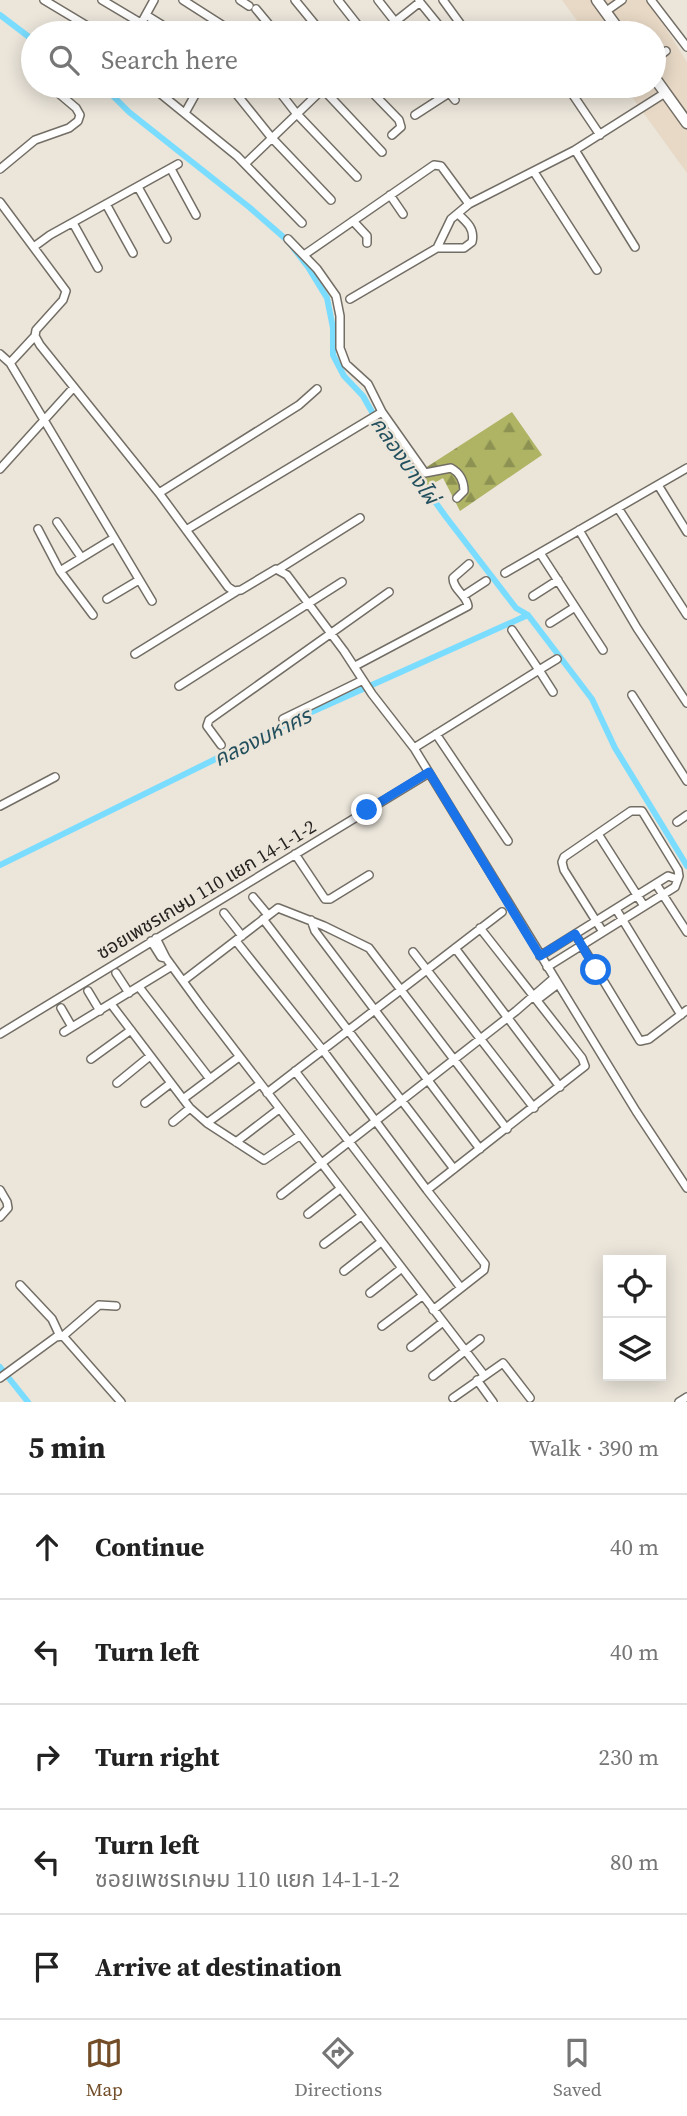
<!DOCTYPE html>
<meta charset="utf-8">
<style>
body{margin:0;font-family:"Source Serif 4","Noto Sans Thai",serif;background:#f2f2f2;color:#222}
.controls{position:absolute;right:21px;bottom:21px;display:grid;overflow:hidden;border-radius:0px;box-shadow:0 4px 18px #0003}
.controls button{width:63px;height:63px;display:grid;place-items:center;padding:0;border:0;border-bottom:2px solid #e0e0e0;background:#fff;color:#222;font:35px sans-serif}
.stop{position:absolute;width:21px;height:21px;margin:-16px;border:5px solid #1a73e8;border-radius:50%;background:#fff}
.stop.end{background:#1a73e8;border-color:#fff;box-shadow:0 2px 7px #0008}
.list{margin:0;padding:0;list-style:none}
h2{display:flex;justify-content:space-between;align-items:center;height:91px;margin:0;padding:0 28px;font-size:30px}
h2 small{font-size:23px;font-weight:400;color:#767676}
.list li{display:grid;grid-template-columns:46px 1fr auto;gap:21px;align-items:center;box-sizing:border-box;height:105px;padding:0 28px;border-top:2px solid #e0e0e0}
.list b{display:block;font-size:26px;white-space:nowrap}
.list p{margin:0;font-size:23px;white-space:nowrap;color:#767676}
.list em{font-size:23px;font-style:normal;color:#767676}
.icon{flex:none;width:38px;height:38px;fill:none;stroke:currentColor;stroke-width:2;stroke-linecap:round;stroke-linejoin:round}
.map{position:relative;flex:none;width:687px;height:1402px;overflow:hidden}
.search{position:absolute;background:#fff;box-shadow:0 4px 18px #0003;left:21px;right:21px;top:21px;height:77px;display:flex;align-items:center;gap:18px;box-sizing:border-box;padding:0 24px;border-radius:38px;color:#767676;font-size:26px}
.sheet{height:616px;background:#fff}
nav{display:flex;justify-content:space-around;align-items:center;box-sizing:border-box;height:98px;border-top:2px solid #e0e0e0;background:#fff;font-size:19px;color:#767676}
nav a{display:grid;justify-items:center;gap:4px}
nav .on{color:#724d28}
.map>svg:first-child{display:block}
</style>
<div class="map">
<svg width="687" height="1402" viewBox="0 0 687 1402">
<defs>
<pattern id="forest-firs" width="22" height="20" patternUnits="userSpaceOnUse" patternTransform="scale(1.75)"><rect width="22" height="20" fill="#aeb464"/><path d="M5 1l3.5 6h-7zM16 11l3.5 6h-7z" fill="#8d9252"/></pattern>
</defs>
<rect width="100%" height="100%" fill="#ebe5da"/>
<path fill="#e8d9c6" d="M562,0H648L687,62V173L624,86H654V33H586Z"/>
<path fill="url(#forest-firs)" d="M512,412L542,455L460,511L443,478L427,487L419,472Z"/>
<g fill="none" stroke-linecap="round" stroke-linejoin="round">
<path stroke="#7addff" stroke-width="6" d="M0,15L33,40
M103,86L129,112L249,207L288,241L308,267L327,298L333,328V355L344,376L363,396L385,435L400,453L446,517L516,608L528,615L592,699L615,748L687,866
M0,865L305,715L528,615
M0,1367L28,1402"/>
<g stroke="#736e65" stroke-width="10">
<path id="street" d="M44,0L99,33
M102,0L139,22L143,20L154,0
M183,0L233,32
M240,0L249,6
M295,0L322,33
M338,0L364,33
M378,0L404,33
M443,0L467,33
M651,0L687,47
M419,1L445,33
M256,9L276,33
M605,12L622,0
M146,15L175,33
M381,33L420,2
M654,60L666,51
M151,86L237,156L302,223
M230,86L271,137L331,200
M275,86L296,113L357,177
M320,86L382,152
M366,86L399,120L401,127L392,135
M444,86L455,100
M567,86L600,135
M185,113L200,86
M415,115L449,93
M245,164L326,86
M0,169L35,140L69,128L78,121L80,115L76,108L50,86
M171,169L196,215
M534,172L597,270
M138,187L167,239
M390,195L403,214
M0,202L66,291L63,300L36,330L35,336L40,345L159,493L228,587L234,591L241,590L276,569L287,575L344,651L372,694L414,748L636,1111L687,1188
M106,204L133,253
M353,221L367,236V243
M73,223L98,268
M288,239L317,269L336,296L340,316V348L346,364L368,384L382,412L425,473L451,468C460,473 464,480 464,491L457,498
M35,246L50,235L178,164
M635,247L575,150L665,93
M437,248H464L472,242C475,229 467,222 458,214
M304,255L434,165L441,166L444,170L469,204L575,150
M350,299L437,248L451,219L469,204
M0,354L10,363L35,336
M10,363L152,601
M0,469L74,387
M658,485L687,532
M159,493L299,405L317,389
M618,508L687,615
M57,522L81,557
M38,529L60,571L93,615
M186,530L382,412
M579,530L637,628L687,703
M540,553L603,650
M279,569L360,518
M60,571L114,538
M505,573L687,468
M463,596L486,581
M533,596L558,580
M107,599L139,580
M550,623L575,607
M135,654L237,591
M355,666L468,606C467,595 453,590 453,578L469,564
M179,686L342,582
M553,692L539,670L557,659
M632,695L687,781
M283,719L363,680
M436,734L508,841
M221,745L207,726L209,720L389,592
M414,748L539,670L512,630
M0,806L55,777
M677,822L687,815
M598,834L644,906
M295,854L325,899H330L369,875
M656,884L687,932
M253,897L268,915
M616,909L681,1015
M224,913L242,936
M263,919L454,1169
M311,920L315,931L480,1149
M575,934L640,1041L649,1039L687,1010
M156,938L166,958L201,1006L484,1375
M151,941L161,957L166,958
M236,941L322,1049L427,1190L485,1264L484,1270L433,1310
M455,948L560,1087
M413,952L534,1108
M540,956L668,876L677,879
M547,967L675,887L679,876L678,870L642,811H631L564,857L562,862L564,870L603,932
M116,973L129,993
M183,981L278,908L324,926L369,948L507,1129
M139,987L210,1079
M88,991L100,1011
M537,1000L558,984
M111,1004L190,1108L207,1123L264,1160L299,1136
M61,1008L72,1027
M64,1032L172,966
M0,1034L429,773
M91,1059L131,1030
M295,1071L461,1288
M117,1083L150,1056
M267,1093L502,912
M183,1099L239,1057
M145,1103L171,1083
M173,1122L190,1108
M207,1123L260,1084
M236,1142L279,1109
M0,1190L7,1202L8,1208L0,1217
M427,1190L585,1066L582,1058L480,928
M281,1195L516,1011L554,978
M308,1214L340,1189
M324,1244L361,1216
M344,1271L381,1242
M20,1285L52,1319L60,1336
M370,1293L402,1268
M382,1326L422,1296
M63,1336L99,1305L116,1306
M411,1347L443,1322
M433,1376L480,1339
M0,1378L56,1337L63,1336L121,1402
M477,1380L493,1402
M453,1398L503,1363L530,1398
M679,1402L687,1397"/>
</g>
<g stroke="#736e65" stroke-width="13">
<path id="secondary" d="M597,0L621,33
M654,77L687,123"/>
</g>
<use href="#street" stroke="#fff" stroke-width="7"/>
<use href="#secondary" stroke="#fff" stroke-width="10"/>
</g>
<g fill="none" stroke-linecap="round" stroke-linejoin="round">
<path stroke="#1a73e8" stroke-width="9" d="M367,810L429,772L540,956L575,934L596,970"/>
</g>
<g text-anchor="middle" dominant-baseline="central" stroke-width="5" stroke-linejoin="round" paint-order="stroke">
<g font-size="19" fill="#262320" stroke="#ebe5da">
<text transform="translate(206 889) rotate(-31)">ซอยเพชรเกษม 110 แยก 14-1-1-2</text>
</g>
<g font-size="21" font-style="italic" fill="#24505e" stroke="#ebe5da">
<text transform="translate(405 460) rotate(55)">คลองบางไผ่</text>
<text transform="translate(262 737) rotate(-26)">คลองมหาศร</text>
</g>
</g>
</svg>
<div class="controls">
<button><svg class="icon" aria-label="locate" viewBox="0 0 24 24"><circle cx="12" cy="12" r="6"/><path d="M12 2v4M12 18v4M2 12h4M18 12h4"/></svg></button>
<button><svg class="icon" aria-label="layers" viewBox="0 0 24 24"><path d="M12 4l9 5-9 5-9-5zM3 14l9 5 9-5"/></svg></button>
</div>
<div class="stop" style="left:596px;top:970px"></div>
<div class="stop end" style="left:367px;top:810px"></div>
<div class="search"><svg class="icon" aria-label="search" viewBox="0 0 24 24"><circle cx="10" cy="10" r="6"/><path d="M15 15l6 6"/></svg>Search here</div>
</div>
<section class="sheet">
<h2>5 min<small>Walk · 390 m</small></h2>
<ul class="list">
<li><svg class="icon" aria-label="ahead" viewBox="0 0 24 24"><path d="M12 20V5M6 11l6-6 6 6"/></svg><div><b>Continue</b></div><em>40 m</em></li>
<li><svg class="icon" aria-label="left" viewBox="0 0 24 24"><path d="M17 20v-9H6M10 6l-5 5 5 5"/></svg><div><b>Turn left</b></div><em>40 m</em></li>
<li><svg class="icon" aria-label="right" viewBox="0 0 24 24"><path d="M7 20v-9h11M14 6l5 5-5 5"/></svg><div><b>Turn right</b></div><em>230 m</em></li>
<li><svg class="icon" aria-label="left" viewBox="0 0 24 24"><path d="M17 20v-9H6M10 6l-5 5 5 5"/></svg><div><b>Turn left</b><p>ซอยเพชรเกษม 110 แยก 14-1-1-2</p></div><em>80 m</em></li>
<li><svg class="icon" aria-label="arrive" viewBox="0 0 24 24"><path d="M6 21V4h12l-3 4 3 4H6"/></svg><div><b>Arrive at destination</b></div></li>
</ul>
</section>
<nav>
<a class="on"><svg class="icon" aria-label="map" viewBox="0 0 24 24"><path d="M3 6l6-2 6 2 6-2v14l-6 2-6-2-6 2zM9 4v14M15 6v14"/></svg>Map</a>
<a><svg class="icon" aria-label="directions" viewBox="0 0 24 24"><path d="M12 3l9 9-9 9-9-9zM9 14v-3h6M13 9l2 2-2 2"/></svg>Directions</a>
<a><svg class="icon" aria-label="saved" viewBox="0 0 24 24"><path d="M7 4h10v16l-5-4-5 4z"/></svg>Saved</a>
</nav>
